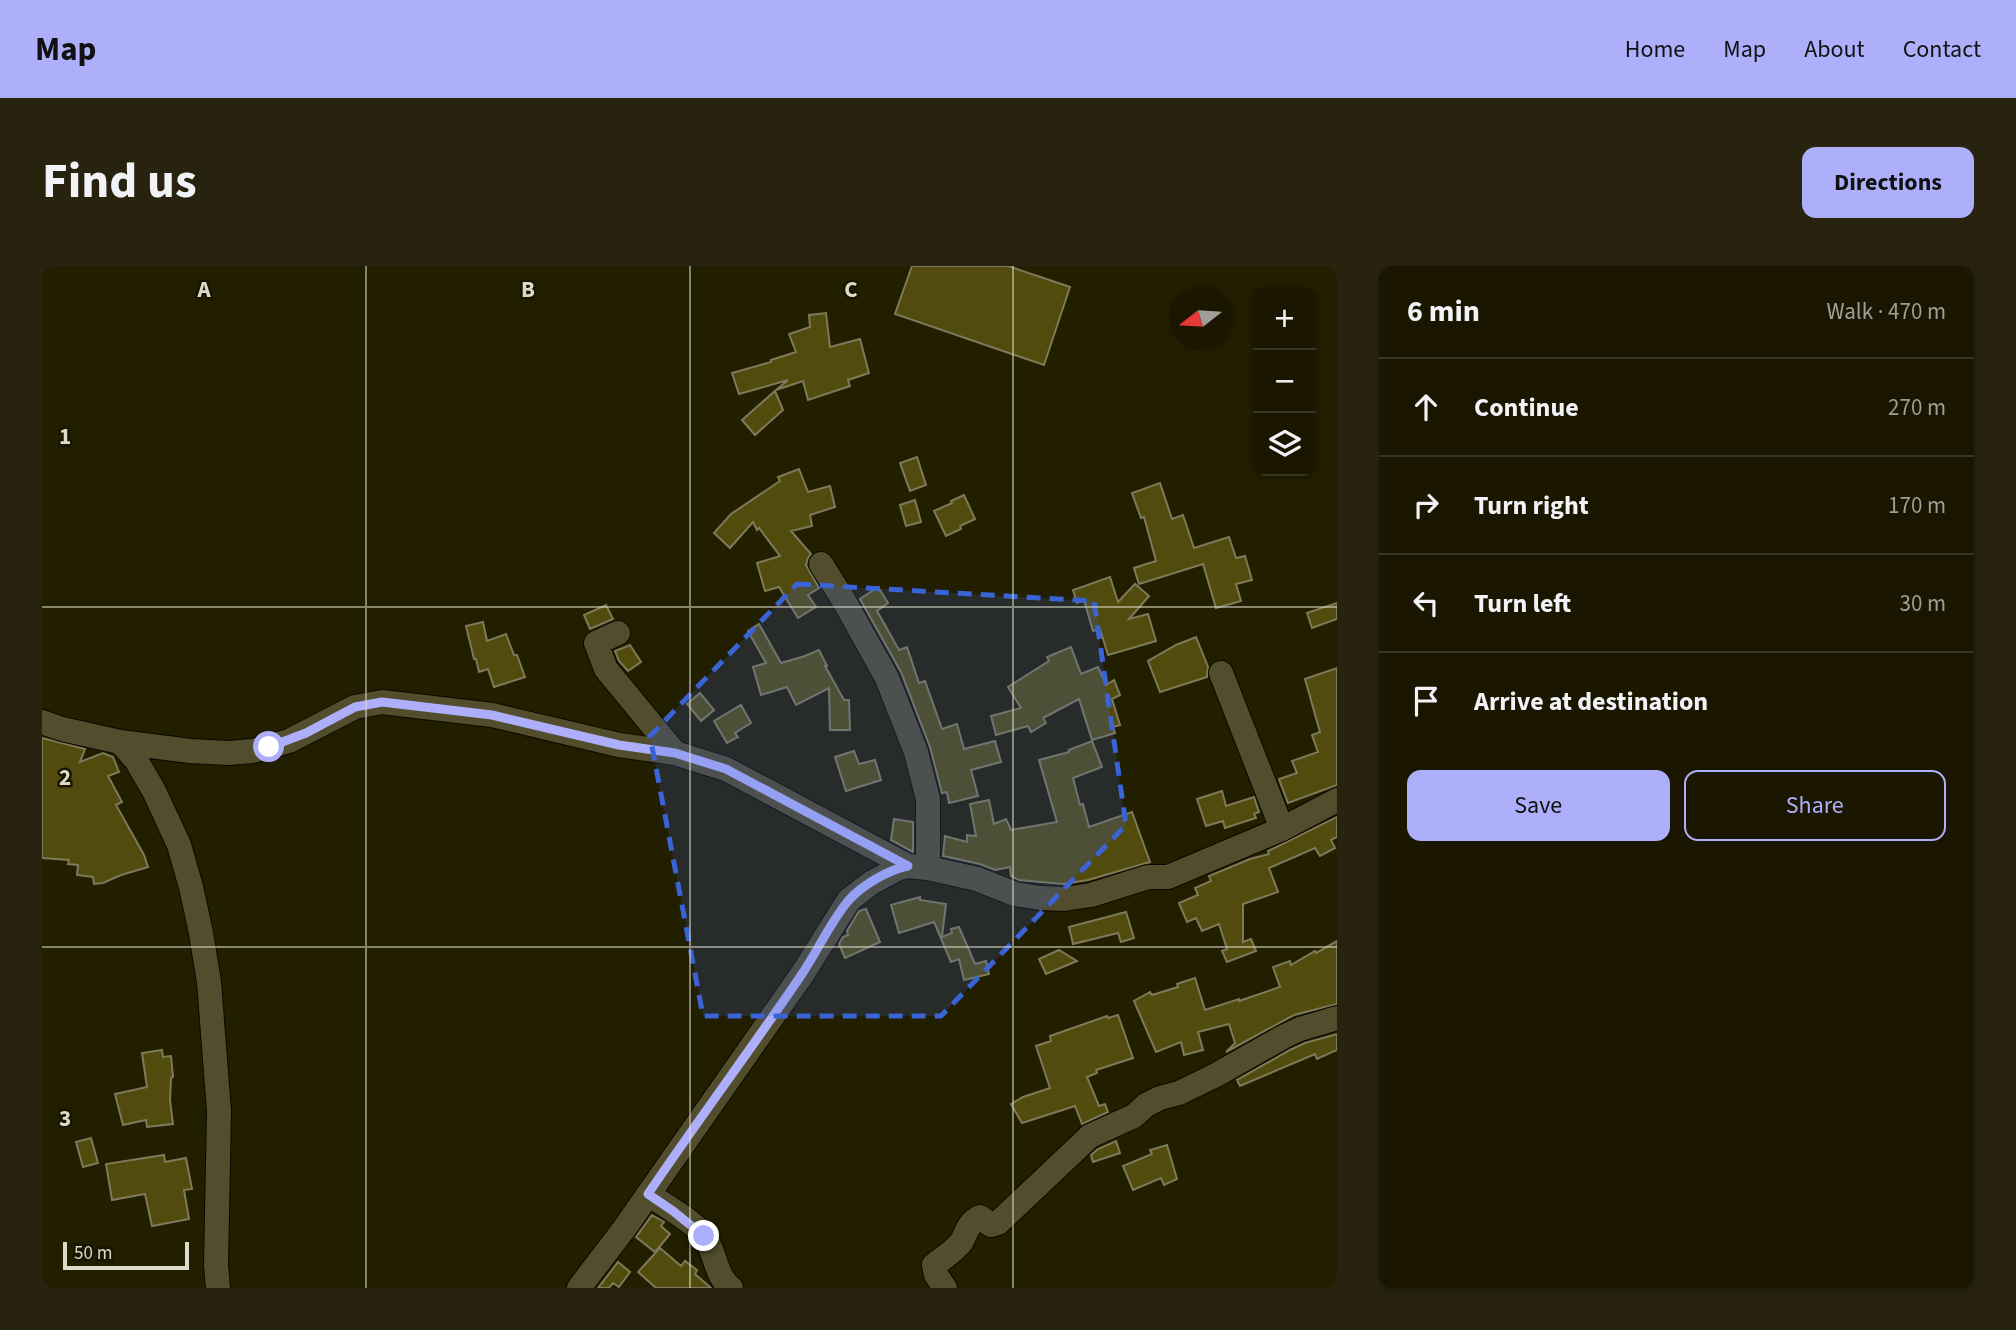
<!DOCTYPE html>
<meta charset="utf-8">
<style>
body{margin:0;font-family:"Source Sans 3",sans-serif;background:#27230f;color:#f1f3f6}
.controls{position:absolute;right:21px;top:21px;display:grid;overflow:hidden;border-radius:14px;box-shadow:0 2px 5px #0004}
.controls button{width:63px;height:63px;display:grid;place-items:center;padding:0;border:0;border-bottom:2px solid #383522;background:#1a1600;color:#f1f3f6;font:35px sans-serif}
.compass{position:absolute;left:1127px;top:21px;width:63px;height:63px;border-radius:50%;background:#1a1600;box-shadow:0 2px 5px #0004;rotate:253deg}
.scale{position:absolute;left:21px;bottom:18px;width:126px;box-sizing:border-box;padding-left:7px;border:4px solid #dcdac8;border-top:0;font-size:19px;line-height:24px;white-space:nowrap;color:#dcdac8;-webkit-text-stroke:5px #191500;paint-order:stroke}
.stop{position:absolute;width:21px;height:21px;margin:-16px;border:5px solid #adaffb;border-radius:50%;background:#fff}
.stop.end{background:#adaffb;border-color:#fff;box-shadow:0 2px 7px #0008}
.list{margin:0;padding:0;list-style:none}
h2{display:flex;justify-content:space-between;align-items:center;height:91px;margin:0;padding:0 28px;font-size:30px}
h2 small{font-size:23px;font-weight:400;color:#9f9f99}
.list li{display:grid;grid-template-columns:46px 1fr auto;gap:21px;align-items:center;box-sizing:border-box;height:98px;padding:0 28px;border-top:2px solid #383522}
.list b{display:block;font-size:26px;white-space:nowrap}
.list em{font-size:23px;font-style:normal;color:#9f9f99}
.actions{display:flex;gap:14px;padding:21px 28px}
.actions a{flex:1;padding:16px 0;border:2px solid #adaffb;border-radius:14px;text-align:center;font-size:24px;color:#adaffb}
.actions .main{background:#adaffb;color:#111}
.icon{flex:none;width:38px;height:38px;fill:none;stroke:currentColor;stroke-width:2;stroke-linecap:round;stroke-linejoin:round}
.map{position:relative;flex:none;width:1295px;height:1022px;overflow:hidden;border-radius:14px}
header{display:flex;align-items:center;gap:42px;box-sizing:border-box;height:98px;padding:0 35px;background:#adaffb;color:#111}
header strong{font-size:33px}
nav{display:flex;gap:38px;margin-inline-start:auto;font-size:24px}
.intro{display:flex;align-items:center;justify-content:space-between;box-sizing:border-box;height:168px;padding:0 42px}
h1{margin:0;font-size:49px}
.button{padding:18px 32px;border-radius:14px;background:#adaffb;color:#111;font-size:24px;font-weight:700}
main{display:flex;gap:42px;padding:0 42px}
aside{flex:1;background:#1a1600;border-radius:14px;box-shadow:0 2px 5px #0004}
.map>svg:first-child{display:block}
</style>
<header>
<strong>Map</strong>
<nav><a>Home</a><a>Map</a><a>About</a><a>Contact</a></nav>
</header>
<div class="intro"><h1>Find us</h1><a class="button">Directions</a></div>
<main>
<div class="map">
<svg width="1295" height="1022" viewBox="0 0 1295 1022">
<rect width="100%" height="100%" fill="#221e00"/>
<path fill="#524b0e" stroke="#7e7a59" stroke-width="2" d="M870,0H966L1028,21L1002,99L853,48Z
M784,47L788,81L818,73L827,107L806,114L808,120L766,134L761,115L734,124L746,114L697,128L690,107L729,96V94L754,86L747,68L768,61L767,49Z
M733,125L741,144L713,169L700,154Z
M875,191L884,219L868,225L858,197Z
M757,203L766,226L788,220L793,241L768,249L770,260L749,265L769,288L766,292L764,299L777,322L766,329L774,341L756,352L737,321L723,325L715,297L738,290L717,262L715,264L711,256L688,282L672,267L689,248L738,215L736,211Z
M1118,217L1130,253L1141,249L1152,282L1187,271L1194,292L1203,290L1210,314L1194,318L1199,335L1174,342L1161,298L1097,318L1092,302L1114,295L1102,251L1099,252L1090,227Z
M922,229L933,253L918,260L919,263L904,270L892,245L910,237L909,235Z
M873,234L879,256L864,260L858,239Z
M1068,311L1076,336L1093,318L1107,330L1087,353L1106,348L1114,375L1066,389L1058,363L1051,365L1042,334L1035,337L1031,324Z
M836,321L846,337L835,345L857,384L865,381L877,417L883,415L900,463L915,458L922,483L953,475L959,496L929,504L936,530L907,537L905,526L900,527L888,481L859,406L818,333Z
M1295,337V353L1270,362L1265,347Z
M564,339L571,353L548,363L542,349Z
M441,356L445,375L464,368L472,389H475L483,411L452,421L446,403L437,406L434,393H432L424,360Z
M717,358L739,397L763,390L777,384L785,400H783L802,434H807L808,464H788L787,422L754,439L745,421L719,429L711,401L724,397L706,365Z
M1154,371L1166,401L1165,411L1118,426L1106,395L1134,379Z
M588,379L599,396L586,405L577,395L573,385Z
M1029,381L1039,408L1056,401L1064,419L1072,414L1078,429L1070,433L1078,459L1071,461L1073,467L1050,474L1037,433L1001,452L1004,457L989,466L986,460L954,469L949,450L979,442L966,421L1007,395L1005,391Z
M1295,402V519L1246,537L1237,513L1255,507L1250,495L1276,486L1270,469L1278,466L1263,413Z
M658,427L672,444L659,455L645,438Z
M699,439L709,457L693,467L696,471L685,477L672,455Z
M0,472L43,483L38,496L61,487L71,491L77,506L66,510L80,536L74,539L102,589L106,601L79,609L61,617L52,618L51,611L35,609L36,599L26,598L27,594L0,592Z
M1050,475L1060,501L1031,512L1038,539L1041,538L1047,561L1090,546L1108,596L1046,614L1021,618L977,614L969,610L968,601L953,604L938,598L901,590L903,570L925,576V569L934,570L928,538L947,534L952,558L964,553L969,564L1015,556L997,494L1027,486V484Z
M812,485L817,498L833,494L839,514L804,525L793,491Z
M1180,525L1184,540L1212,531L1217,546L1212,548L1214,552L1183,562L1181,555L1164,560L1155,533Z
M1295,551V571L1289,574L1293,582L1278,590L1273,582L1227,602L1236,626L1201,638V676L1209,673L1214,685L1185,696L1180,685L1185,683L1177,658L1160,665L1154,652L1145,656L1137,637L1156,629L1153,622L1169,615L1167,610L1208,593L1227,588L1226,585Z
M852,553L871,556V586L849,574Z
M878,631V634L904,638L900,671L910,667L909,663L917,661L933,698L944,695L947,708L922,714L917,693L909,696L892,656L857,667L849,639Z
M824,643L838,676L803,692L797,678L801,671L806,669L805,665L817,645Z
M1084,646L1092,672L1079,676L1076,667L1031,678L1027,661Z
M1295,675V738L1252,749L1184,786L1193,777L1187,758L1156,766L1161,784L1142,789L1139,776L1114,786L1092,735L1108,726L1110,729L1136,721L1135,718L1153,712L1163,744L1197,733V735L1238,721L1231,701L1248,695L1249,699L1273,685L1274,687Z
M1017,684L1035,695L1004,708L997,693Z
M1076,749L1091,792L1054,804L1055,807L1045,811L1057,840L1063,838L1066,846L1040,858L1033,840L980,857L969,838L981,831L1008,822L994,780L1009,775L1008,770L1065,750L1066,752Z
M1295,768V784L1275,793L1273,788L1198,820L1195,814L1248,784L1263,777Z
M120,784L121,791L129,790L131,811L129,812L128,834L131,858L105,861L104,854L81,859L73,828L105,821L100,787Z
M49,872L56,897L41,901L34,876Z
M1074,875L1078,887L1051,896L1049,889L1056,883Z
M1125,879L1135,913L1122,919L1119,912L1091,924L1081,900L1110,888L1108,884Z
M122,889L123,896L144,892L150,923L142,924L147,953L110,960L103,928L70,934L64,898Z
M610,949L622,956L619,960L628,968L613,986L594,971Z
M618,982L639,1000L643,995L655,1004L653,1008L669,1022H614L596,1006Z
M576,996L588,1006L577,1021L571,1017L567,1022H556Z"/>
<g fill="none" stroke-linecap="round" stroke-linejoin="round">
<g stroke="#0c0800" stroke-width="26">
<path id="minor" d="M779,298L801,333L845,412L874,486L886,533V602
M576,367L554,377L564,403L633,487
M1179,407L1240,563
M0,456L20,463L78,476L94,494L112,525L137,579L149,621L159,667L167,716L177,845L174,999L176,1022
M78,476L148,485L186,487L211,485L247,475L313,441L340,436L450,449L577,479L633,487L684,503L866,600
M606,928C624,940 646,952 661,968C674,984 672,1009 689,1022
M537,1022L582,963L761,707L807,634L829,617L857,602L866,600L886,602L935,613L973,628L998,632L1022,633L1049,629L1106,611H1126L1240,563L1295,534
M903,1022L894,1009L892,999C901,992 914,984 920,975C925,965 927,956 938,951L949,959L956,957L1048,870L1092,850L1104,839L1118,832L1137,827L1174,809L1241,771L1258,763L1295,752"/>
</g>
<use href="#minor" stroke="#514d2d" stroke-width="24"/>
</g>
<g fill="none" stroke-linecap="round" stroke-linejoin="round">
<path stroke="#adaffb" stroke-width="9" d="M227,481L264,467L313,441L340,436L450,449L577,479L633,487L684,503L866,600C846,604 820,619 806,635C788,657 776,684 760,708C710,782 656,854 606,928L631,945L662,970"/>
</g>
<path fill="#3a63d6" fill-opacity="0.2" stroke="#3a63d6" stroke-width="5" stroke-dasharray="14 9" stroke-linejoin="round" d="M755,318L1052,335L1084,559L899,750H661L608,470Z"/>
<path fill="none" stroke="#dcdac8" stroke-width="2" stroke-opacity="0.55" d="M324,0V1022M648,0V1022M971,0V1022M0,341H1295M0,681H1295"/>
<g font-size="23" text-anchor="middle" font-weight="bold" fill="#dcdac8" stroke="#191500" stroke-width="5" stroke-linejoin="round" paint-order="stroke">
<text x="162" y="31">A</text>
<text x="486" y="31">B</text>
<text x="809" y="31">C</text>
<text x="23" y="178">1</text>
<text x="23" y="519">2</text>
<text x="23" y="860">3</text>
</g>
</svg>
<div class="controls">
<button>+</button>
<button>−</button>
<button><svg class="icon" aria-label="layers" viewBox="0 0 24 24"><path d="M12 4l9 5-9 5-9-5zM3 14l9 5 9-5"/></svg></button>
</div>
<svg class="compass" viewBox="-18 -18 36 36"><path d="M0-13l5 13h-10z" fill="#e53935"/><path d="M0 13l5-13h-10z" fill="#9f9f99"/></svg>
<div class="scale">50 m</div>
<div class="stop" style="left:227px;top:481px"></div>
<div class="stop end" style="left:662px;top:970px"></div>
</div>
<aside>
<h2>6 min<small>Walk · 470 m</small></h2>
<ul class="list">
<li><svg class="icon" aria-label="ahead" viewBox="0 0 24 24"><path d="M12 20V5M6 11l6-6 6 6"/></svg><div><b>Continue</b></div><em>270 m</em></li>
<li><svg class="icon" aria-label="right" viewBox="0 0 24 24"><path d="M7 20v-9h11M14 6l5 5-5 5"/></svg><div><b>Turn right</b></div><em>170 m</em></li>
<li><svg class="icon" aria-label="left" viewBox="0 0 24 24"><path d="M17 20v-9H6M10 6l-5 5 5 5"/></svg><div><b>Turn left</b></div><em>30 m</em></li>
<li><svg class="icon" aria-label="arrive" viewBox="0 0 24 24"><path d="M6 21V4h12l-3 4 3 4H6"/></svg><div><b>Arrive at destination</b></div></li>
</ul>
<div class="actions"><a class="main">Save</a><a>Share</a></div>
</aside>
</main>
